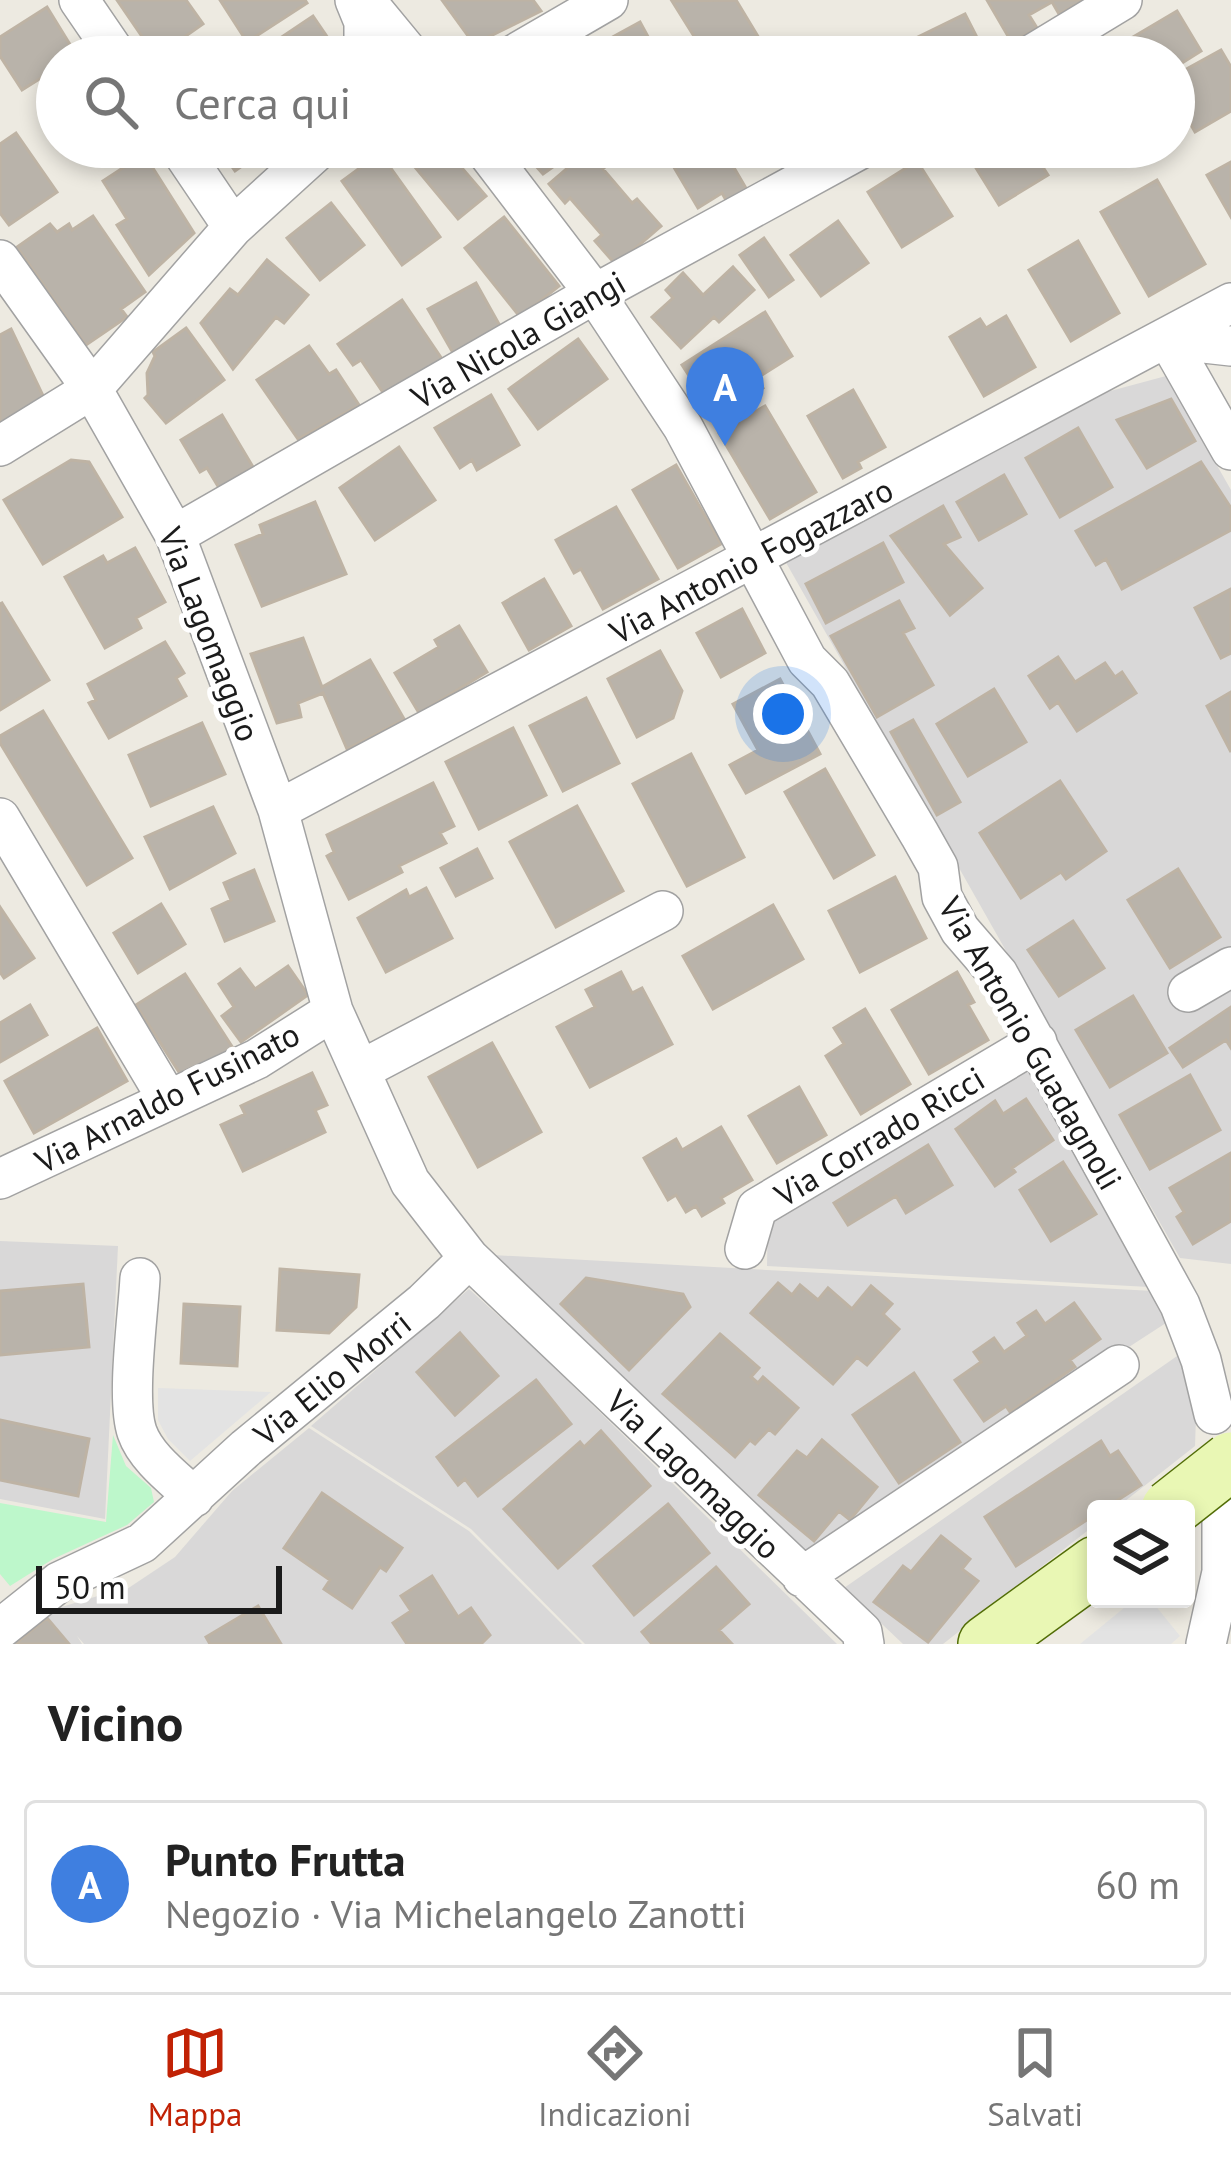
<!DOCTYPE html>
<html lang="it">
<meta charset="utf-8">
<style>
body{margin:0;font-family:"PT Sans",sans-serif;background:#f6f6f6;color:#222}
.controls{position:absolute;right:36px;bottom:36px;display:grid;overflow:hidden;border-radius:12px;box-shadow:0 6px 18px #0003}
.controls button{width:108px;height:108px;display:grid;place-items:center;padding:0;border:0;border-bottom:3px solid #e0e0e0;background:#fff;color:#222;font:60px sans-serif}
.scale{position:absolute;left:36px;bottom:30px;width:246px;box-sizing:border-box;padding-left:12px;border:6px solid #1b1b1b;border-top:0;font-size:33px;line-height:42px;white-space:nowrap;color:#1b1b1b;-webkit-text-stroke:9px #fff;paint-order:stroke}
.you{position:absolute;left:783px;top:714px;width:42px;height:42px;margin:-30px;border:9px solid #fff;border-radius:50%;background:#1a73e8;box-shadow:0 0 0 18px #1a73e833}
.badge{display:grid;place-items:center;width:78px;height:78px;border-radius:50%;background:#c12205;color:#fff;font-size:39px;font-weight:700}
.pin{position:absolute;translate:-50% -99px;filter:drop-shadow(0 3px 6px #0008)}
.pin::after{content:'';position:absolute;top:63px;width:42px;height:36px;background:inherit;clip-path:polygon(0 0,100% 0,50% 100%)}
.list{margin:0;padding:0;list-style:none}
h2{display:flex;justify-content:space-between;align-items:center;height:156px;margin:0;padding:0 48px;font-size:51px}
h2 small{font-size:39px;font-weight:400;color:#767676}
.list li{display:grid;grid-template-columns:78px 1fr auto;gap:36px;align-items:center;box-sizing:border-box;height:168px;margin:0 24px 24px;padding:0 24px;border:3px solid #e0e0e0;border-radius:12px}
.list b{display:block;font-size:45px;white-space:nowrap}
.list p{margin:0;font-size:39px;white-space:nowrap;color:#767676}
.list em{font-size:39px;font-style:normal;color:#767676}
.icon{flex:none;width:66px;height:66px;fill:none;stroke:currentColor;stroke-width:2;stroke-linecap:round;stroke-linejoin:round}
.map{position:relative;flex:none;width:1231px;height:1644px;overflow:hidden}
.search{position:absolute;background:#fff;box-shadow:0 6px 18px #0003;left:36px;right:36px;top:36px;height:132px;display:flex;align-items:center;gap:30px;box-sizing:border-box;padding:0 42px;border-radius:66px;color:#767676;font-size:45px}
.sheet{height:348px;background:#fff}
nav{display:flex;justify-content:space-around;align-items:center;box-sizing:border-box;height:168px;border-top:3px solid #e0e0e0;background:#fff;font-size:33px;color:#767676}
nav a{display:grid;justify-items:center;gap:6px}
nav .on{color:#c12205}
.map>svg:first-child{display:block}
</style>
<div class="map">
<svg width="1231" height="1644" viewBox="0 0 1231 1644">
<rect width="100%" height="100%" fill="#edeae1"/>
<path fill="#d9d8d8" d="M1166,376L1231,490V950L1168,988L1182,1009L1231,981V1264L1180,1258L784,559L1077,400Z
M1028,1063L1149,1287L767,1266L768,1213Z
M0,1241L118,1246L105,1519L0,1499Z
M493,1255L1153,1291L1169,1321L807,1556Z
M469,1289L533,1347L837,1644H585L471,1529L311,1426Z
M1180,1354L1196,1417L1195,1446L1115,1509H1096V1524L943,1644H903L844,1588Z
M309,1428L469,1531L582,1644H84L77,1636L82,1644H12L55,1609L101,1595L106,1603L175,1557L232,1491Z"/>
<path fill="#bdf7cb" d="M113,1435L126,1466L151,1488L154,1502L127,1525L53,1559L10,1586L0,1574V1503L106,1522Z"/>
<path fill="#e3e3e3" d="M158,1388L271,1392L190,1461L168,1439L158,1420Z
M1135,1599H1150L1180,1636L1171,1644H1080Z"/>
<path fill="#b9b3aa" stroke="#beb3a4" stroke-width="3" d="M117,0H186L203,24L156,57Z
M220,0H305L307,3L247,42Z
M442,0H533L541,11L474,44Z
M736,0L762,43L739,57H707L672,1Z
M987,0H1084L1059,14L1052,2L1029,15L1037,28L1012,43Z
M47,7L77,56L57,57V68L22,90L0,56V37Z
M1177,11L1201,51L1174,68V57H1138L1128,40Z
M965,14L987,57H923L914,39Z
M313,16L332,44L327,48L333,57H265L261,51Z
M640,22L659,57H576Z
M1221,50L1231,67V111L1195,132L1174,95V76Z
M16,133L57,192L9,225L0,213V144Z
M218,147H269L235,171Z
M436,147H444L486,196L458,219L414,166Z
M519,147H581L543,174Z
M662,147H734L742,161L733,166L747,190L727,202L722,193L698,208Z
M963,147H1048L1052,153L1039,161L1048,175L999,205Z
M591,148L606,166L603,169L632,203L637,199L661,226L616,265L595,241L602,235L570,198L565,203L549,184Z
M380,153L440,237L402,265L342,181Z
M144,154L194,233L149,275L117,225L127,219L103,181Z
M917,161L952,216L902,247L868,192Z
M1231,162V217L1207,175Z
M1157,180L1205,264L1149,296L1101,212Z
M331,203L364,245L320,280L287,238Z
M93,216L145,292L121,309L127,317L86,345L17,247L50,224L57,232L69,224L72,230Z
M504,217L559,286L520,317L465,248Z
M838,221L868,263L821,296L791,255Z
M764,238L793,280L769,297L740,255Z
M1078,241L1119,313L1071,341L1029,270Z
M267,260L308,295L284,323L276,317L233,369L201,323L230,289L238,295Z
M733,267L754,290L719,322L714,317L681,348L652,317L673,298L666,290L683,273L703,295Z
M476,283L500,326L453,353L428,309Z
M402,300L442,359L384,394L361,360L353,365L338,344Z
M765,312L792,356L757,378L763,388L723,414L704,384L697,388L682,365Z
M1006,316L1035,367L984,396L950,337L980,319L986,328Z
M186,328L224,380L166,423L145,398L148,395L147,373L155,356L153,352Z
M11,329L47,404L0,425V335Z
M578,339L607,379L538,429L509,389Z
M309,346L329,374L336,370L359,405L298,439L257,380Z
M853,390L885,447L858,462L861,468L843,478L808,416Z
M491,395L519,445L477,470L472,460L460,468L435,428Z
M1171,399L1195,441L1147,468L1117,420Z
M765,406L816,492L770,519L719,433Z
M222,415L253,467L219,488L207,468L200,472L181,440Z
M1078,428L1112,487L1060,517L1026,458Z
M399,447L435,500L375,540L340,488Z
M71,460L89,462L122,517L43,564L4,500Z
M1201,462L1231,508V530L1122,589L1106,559L1096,565L1076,531Z
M676,465L721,544L678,568L633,490Z
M1004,475L1026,514L979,540L957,502Z
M315,502L346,574L262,606L236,545L263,534L260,525Z
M943,506L960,537L944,544L982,588L950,615L891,536Z
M616,507L658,579L603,609L581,569L574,573L556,540Z
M883,543L903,582L826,623L806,584Z
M135,548L165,602L136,618L141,628L105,648L65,577L103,556L107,563Z
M544,579L571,626L529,650L503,603Z
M1231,589V653L1221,658L1195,608Z
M899,601L914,628L903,633L933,685L877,717L831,636Z
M2,603L49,680L0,710V604Z
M742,609L765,653L721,677L697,633Z
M459,626L487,672L419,713L395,673L439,647L435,640Z
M303,638L322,687L370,660L404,719L347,749L323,693L298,703L301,717L277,723L251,654Z
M165,642L184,673L176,678L186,696L109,738L89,703L96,700L88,684Z
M660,651L682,691L673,718L637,737L608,679Z
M1058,657L1075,682L1105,663L1115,677L1122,672L1136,693L1077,731L1058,702L1050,708L1029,676Z
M780,679L820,754L746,793L730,765L758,750L733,704Z
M994,689L1026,742L968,776L937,724Z
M1231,692V752L1207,706Z
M586,698L619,763L563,791L530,726Z
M43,711L132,858L87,885L0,743V736Z
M913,720L960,802L937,815L891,732Z
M202,723L225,774L151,806L129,755Z
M513,728L546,795L479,829L446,762Z
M691,754L744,857L687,886L633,784Z
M825,769L874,855L834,878L785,792Z
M1060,781L1106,851L1066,879L1061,872L1021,898L980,833Z
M433,783L454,826L440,833L446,843L399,866L402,872L349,899L327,856L334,852L327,835Z
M577,806L623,891L556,927L510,842Z
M213,807L235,853L170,889L145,837Z
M477,849L492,878L456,896L441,868Z
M1178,869L1220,937L1170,968L1128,900Z
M254,870L274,921L225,941L212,909L231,900L224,883Z
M895,877L926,938L860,972L829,911Z
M426,888L452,938L386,972L358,918L406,890L409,897Z
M161,904L185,944L138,973L114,933Z
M773,905L803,959L713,1009L683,956Z
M0,907L34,958L4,978L0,972Z
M1073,921L1104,968L1059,996L1028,950Z
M288,966L308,995L241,1042L222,1016L234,1007L219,984L240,969L255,989Z
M621,972L632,993L642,988L672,1044L590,1087L557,1027L595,1007L586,990Z
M957,972L974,1002L968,1005L988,1040L929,1074L892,1010Z
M185,974L233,1048L184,1080L136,1005Z
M1133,996L1167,1053L1110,1087L1076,1030Z
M30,1005L47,1035L0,1062V1023Z
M1231,1007V1048L1226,1040L1183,1067L1170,1048Z
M865,1009L910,1084L861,1114L826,1056L844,1044L834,1028Z
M97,1028L127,1081L34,1133L5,1081Z
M492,1043L541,1132L478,1167L429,1077Z
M312,1073L327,1105L315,1110L325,1132L243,1171L221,1125L245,1114L241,1106Z
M1190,1075L1220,1130L1150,1169L1120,1115Z
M799,1087L826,1135L777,1163L749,1116Z
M1026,1099L1053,1140L1012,1168L1015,1172L995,1186L956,1129L995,1101L1003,1114Z
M721,1127L752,1180L721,1198L724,1203L702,1216L696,1206L686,1212L676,1195L668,1200L644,1158L676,1139L682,1150Z
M928,1145L952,1185L906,1213L896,1196L848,1225L834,1203Z
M1231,1153V1221L1193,1244L1177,1217L1184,1212L1170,1188Z
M1063,1162L1096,1214L1051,1241L1020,1190Z
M280,1269L359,1275L356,1307L329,1333L277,1330Z
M586,1278L683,1294L690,1307L629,1370L561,1304Z
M778,1283L792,1295L800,1285L818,1300L828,1288L852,1309L871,1286L892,1304L883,1314L899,1329L867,1365L857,1357L833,1384L751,1313Z
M83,1284L89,1347L0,1355V1291Z
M1074,1303L1100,1339L1070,1360L1075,1367L1010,1412L1006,1406L984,1421L955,1380L981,1362L974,1352L994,1338L1004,1352L1027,1336L1018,1323L1036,1311L1045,1324Z
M184,1304L240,1307L237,1366L181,1363Z
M460,1333L498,1376L455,1415L417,1372Z
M720,1334L759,1368L751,1377L758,1383L763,1377L798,1408L775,1434L769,1429L755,1444L750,1440L735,1457L663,1394Z
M914,1373L960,1442L899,1483L853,1415Z
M536,1380L571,1424L478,1496L465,1479L458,1485L437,1457Z
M0,1420L89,1439L78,1496L0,1480Z
M601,1431L650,1486L558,1568L504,1509L580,1442L584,1447Z
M822,1440L877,1487L850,1520L839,1511L814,1541L759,1495L797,1451L807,1458Z
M1101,1441L1110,1456L1118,1451L1141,1485L1104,1509H1096V1514L1016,1566L985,1517Z
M322,1493L402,1548L386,1571L380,1567L352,1608L324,1589L330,1580L284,1548Z
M668,1504L709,1553L634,1615L594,1566Z
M941,1536L970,1559L962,1569L978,1581L928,1642L874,1602L903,1566L911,1572Z
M716,1567L749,1604L719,1630L732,1644H652L642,1632Z
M432,1576L458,1617L471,1608L490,1635L481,1644H407L393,1623L411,1611L401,1596Z
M258,1606L281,1644H210L206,1637Z
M47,1618L69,1644H15Z"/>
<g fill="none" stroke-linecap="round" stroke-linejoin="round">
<g stroke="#a2a2a2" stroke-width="42">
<path id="minor" d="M79,0L118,57
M355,0L364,22V57
M365,0L412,57
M510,57L608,0
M1028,57L1122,0
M179,147L233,227
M321,147L233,227L92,389L175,535L278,810L333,1011L410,1182L469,1258L862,1632L864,1644
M483,147L595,294L683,427L807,660L830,683L920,835L938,867L942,897L960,930L998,974L1180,1305L1201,1360L1214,1414
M0,260L92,389L0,446
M1168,339L1231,450
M1168,339L1231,346
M175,535L580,302L864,147
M278,810L1231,303
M0,818L168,1100
M1188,992L1231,967
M361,1070L663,911
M0,1179L257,1059L333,1011
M745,1249L757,1208L1037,1042
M140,1278C138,1316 126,1400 137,1432C146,1458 175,1479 194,1497
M802,1577L1119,1365
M0,1629L59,1582L142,1543L246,1448L424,1302L469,1258
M1206,1644L1222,1572V1505"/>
</g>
<g stroke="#526d07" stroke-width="60">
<path id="secondary" d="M987,1644L1096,1565"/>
</g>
<use href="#minor" stroke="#fff" stroke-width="39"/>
<use href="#secondary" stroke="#e9f7b4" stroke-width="57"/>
<g stroke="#526d07" stroke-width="60" stroke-linecap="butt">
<path id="secondary-bridge" d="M1170,1509L1231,1461"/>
</g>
<use href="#secondary-bridge" stroke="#e9f7b4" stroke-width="57"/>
</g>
<g text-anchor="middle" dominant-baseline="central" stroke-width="10" stroke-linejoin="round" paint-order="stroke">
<g font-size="33" fill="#1b1b1b" stroke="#fff">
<text transform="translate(518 339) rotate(-30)">Via Nicola Giangi</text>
<text transform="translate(751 560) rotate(-28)">Via Antonio Fogazzaro</text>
<text transform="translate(210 634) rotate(69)">Via Lagomaggio</text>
<text transform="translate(1031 1043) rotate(60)">Via Antonio Guadagnoli</text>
<text transform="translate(167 1097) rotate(-27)">Via Arnaldo Fusinato</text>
<text transform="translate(879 1136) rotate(-31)">Via Corrado Ricci</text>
<text transform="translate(332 1378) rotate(-39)">Via Elio Morri</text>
<text transform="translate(694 1474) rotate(44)">Via Lagomaggio</text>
</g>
</g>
</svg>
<div class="controls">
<button><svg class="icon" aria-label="layers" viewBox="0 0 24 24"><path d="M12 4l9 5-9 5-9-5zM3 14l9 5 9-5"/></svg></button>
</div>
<div class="scale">50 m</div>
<div class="you"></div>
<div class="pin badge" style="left:725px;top:446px;background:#3f7fe0">A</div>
<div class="search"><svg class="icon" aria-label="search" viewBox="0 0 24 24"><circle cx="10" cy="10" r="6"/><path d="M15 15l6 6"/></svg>Cerca qui</div>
</div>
<section class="sheet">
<h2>Vicino<small></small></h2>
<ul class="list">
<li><span class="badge" style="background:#3f7fe0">A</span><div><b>Punto Frutta</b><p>Negozio · Via Michelangelo Zanotti</p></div><em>60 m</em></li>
</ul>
</section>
<nav>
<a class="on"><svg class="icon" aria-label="map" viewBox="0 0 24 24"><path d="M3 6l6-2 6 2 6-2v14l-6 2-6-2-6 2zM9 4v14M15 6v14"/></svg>Mappa</a>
<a><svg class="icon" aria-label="directions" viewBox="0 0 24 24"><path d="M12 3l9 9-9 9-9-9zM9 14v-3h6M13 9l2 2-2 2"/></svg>Indicazioni</a>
<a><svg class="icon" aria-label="saved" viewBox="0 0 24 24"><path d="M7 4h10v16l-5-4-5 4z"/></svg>Salvati</a>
</nav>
